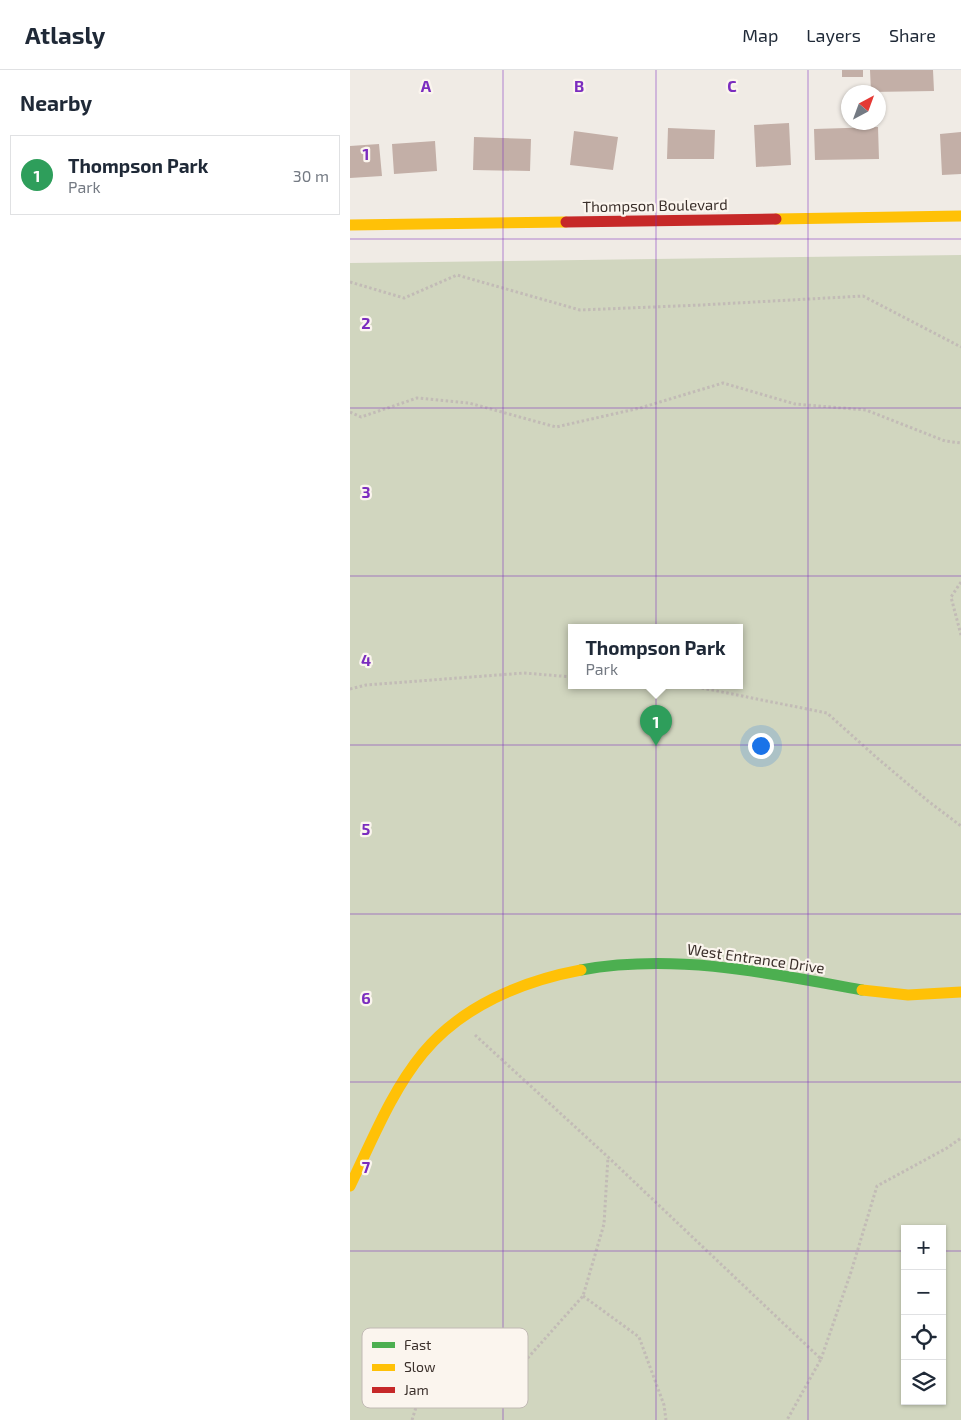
<!DOCTYPE html>
<meta charset="utf-8">
<style>
body{margin:0;font-family:"Exo 2",sans-serif;background:#f2f2f3;color:#1f2937}
.controls{position:absolute;right:15px;bottom:15px;display:grid;overflow:hidden;border-radius:0px;box-shadow:0 1px 4px #0004}
.controls button{width:45px;height:45px;display:grid;place-items:center;padding:0;border:0;border-bottom:1px solid #e0e1e3;background:#fff;color:#1f2937;font:25px sans-serif}
.compass{position:absolute;left:491px;top:15px;width:45px;height:45px;border-radius:50%;background:#fff;box-shadow:0 1px 4px #0004;rotate:41deg}
.you{position:absolute;left:410px;top:675px;width:18px;height:18px;margin:-12px;border:4px solid #fff;border-radius:50%;background:#1a73e8;box-shadow:0 0 0 8px #1a73e833}
.badge{display:grid;place-items:center;width:32px;height:32px;border-radius:50%;background:#1a73e8;color:#fff;font-size:16px;font-weight:700}
.pin{position:absolute;translate:-50% -41px;filter:drop-shadow(0 1px 2px #0008)}
.pin::after{content:'';position:absolute;top:26px;width:18px;height:15px;background:inherit;clip-path:polygon(0 0,100% 0,50% 100%)}
.popup{position:absolute;left:218px;top:554px;width:175px;height:65px;box-sizing:border-box;display:grid;place-content:center;border-radius:0px;background:#fff;filter:drop-shadow(0 1px 4px #0005);font-size:16px;white-space:nowrap;color:#747a83}
.popup b{font-size:19px;color:#1f2937}
.popup::after{content:'';position:absolute;left:50%;top:100%;margin-left:-10px;border:10px solid transparent;border-top-color:#fff}
.list{margin:0;padding:0;list-style:none}
h2{display:flex;justify-content:space-between;align-items:center;height:65px;margin:0;padding:0 20px;font-size:21px}
h2 small{font-size:16px;font-weight:400;color:#747a83}
.list li{display:grid;grid-template-columns:32px 1fr auto;gap:15px;align-items:center;box-sizing:border-box;height:80px;margin:0 10px 10px;padding:0 10px;border:1px solid #e0e1e3;border-radius:0px}
.list b{display:block;font-size:19px;white-space:nowrap}
.list p{margin:0;font-size:16px;white-space:nowrap;color:#747a83}
.list em{font-size:16px;font-style:normal;color:#747a83}
.icon{flex:none;width:28px;height:28px;fill:none;stroke:currentColor;stroke-width:2;stroke-linecap:round;stroke-linejoin:round}
.map{position:relative;flex:none;width:611px;height:1350px;overflow:hidden}
header{display:flex;align-items:center;gap:30px;box-sizing:border-box;height:70px;padding:0 25px;background:#fff;border-bottom:1px solid #e0e1e3}
header strong{font-size:24px}
nav{display:flex;gap:28px;margin-inline-start:auto;font-size:18px}
main{display:flex}
aside{flex:1;background:#fff}
.map>svg:first-child{display:block}
</style>
<header>
<strong>Atlasly</strong>
<nav><a>Map</a><a>Layers</a><a>Share</a></nav>
</header>
<main>
<aside>
<h2>Nearby<small></small></h2>
<ul class="list">
<li><span class="badge" style="background:#2e9e5b">1</span><div><b>Thompson Park</b><p>Park</p></div><em>30 m</em></li>
</ul>
</aside>
<div class="map">
<svg width="611" height="1350" viewBox="0 0 611 1350">
<rect width="100%" height="100%" fill="#f0ebe5"/>
<path fill="#d1d6bf" fill-rule="evenodd" d="M611,185V1350H0V193ZM222,557H390V615H222ZM555,1159H592V1331H555Z"/>
<path fill="#c3afa7" d="M492,0H513V7H492Z
M520,0H583L584,21L521,22Z
M439,53L441,95L406,97L404,55Z
M528,57L529,89L465,90L464,59Z
M318,58L365,60L364,89H317Z
M224,61L268,67L263,100L220,95Z
M611,62V104L592,105L590,64Z
M124,67L181,69L180,101L123,100Z
M85,71L87,101L44,104L42,74Z
M29,74L32,106L0,108V76Z"/>
<g fill="none" stroke-linecap="round" stroke-linejoin="round">
<path stroke="#c2bbb6" stroke-width="3" stroke-dasharray="2.5 2.5" stroke-linecap="butt" d="M0,212L54,228L107,205L230,240L351,235L513,226L611,277
M0,342L11,347L67,328L119,333L206,357L290,338L373,313L445,334L516,340L595,371L611,373
M611,512L601,527L611,565
M337,615L477,643L526,687L578,731L611,756
M0,619L16,615L174,603L222,607
M125,965L258,1087L471,1289L437,1350
M233,1226L289,1267L314,1335L316,1350
M471,1289L501,1202L527,1116L597,1078L611,1068
M62,1350L67,1334L159,1309L233,1226L254,1154L258,1087"/>
<path stroke="#4caf50" stroke-width="11" d="M231,900C325,883 420,903 512,920"/>
<path stroke="#ffc107" stroke-width="11" d="M426,149L611,146
M0,155L216,152
M512,920L558,925L611,922
M0,1116C22,1071 41,1022 73,983C112,936 172,911 231,900"/>
<path stroke="#c62828" stroke-width="11" d="M216,152L426,149"/>
</g>
<path fill="none" stroke="#7b2cbf" stroke-width="1" stroke-opacity="0.55" d="M153,0V1350M306,0V1350M458,0V1350M0,169H611M0,338H611M0,506H611M0,675H611M0,844H611M0,1012H611M0,1181H555M592,1181H611"/>
<g text-anchor="middle" dominant-baseline="central" stroke-width="4.5" stroke-linejoin="round" paint-order="stroke">
<g font-size="15" fill="#3b302b" stroke="#fbf5ee">
<text transform="translate(305 135) rotate(-1)">Thompson Boulevard</text>
<text transform="translate(406 888) rotate(8)">West Entrance Drive</text>
</g>
</g>
<rect x="12" y="1258" width="166" height="80" rx="8" fill="#fbf5ee" stroke="#c1bab4" stroke-width="1"/>
<rect x="22" y="1272" width="23" height="6" fill="#4caf50"/>
<rect x="22" y="1294" width="23" height="7" fill="#ffc107"/>
<rect x="22" y="1317" width="23" height="6" fill="#c62828"/>
<g font-size="14" fill="#3b302b">
<text x="54" y="1280">Fast</text>
<text x="54" y="1302">Slow</text>
<text x="54" y="1325">Jam</text>
</g>
<g font-size="16" text-anchor="middle" font-weight="bold" fill="#7b2cbf" stroke="#fbf5ee" stroke-width="4.5" stroke-linejoin="round" paint-order="stroke">
<text x="76" y="22">A</text>
<text x="229" y="22">B</text>
<text x="382" y="22">C</text>
<text x="16" y="90">1</text>
<text x="16" y="259">2</text>
<text x="16" y="428">3</text>
<text x="16" y="596">4</text>
<text x="16" y="765">5</text>
<text x="16" y="934">6</text>
<text x="16" y="1103">7</text>
</g>
</svg>
<div class="controls">
<button>+</button>
<button>−</button>
<button><svg class="icon" aria-label="locate" viewBox="0 0 24 24"><circle cx="12" cy="12" r="6"/><path d="M12 2v4M12 18v4M2 12h4M18 12h4"/></svg></button>
<button><svg class="icon" aria-label="layers" viewBox="0 0 24 24"><path d="M12 4l9 5-9 5-9-5zM3 14l9 5 9-5"/></svg></button>
</div>
<svg class="compass" viewBox="-18 -18 36 36"><path d="M0-13l5 13h-10z" fill="#e53935"/><path d="M0 13l5-13h-10z" fill="#747a83"/></svg>
<div class="you"></div>
<div class="pin badge" style="left:306px;top:676px;background:#2e9e5b">1</div>
<div class="popup"><b>Thompson Park</b>Park</div>
</div>
</main>
